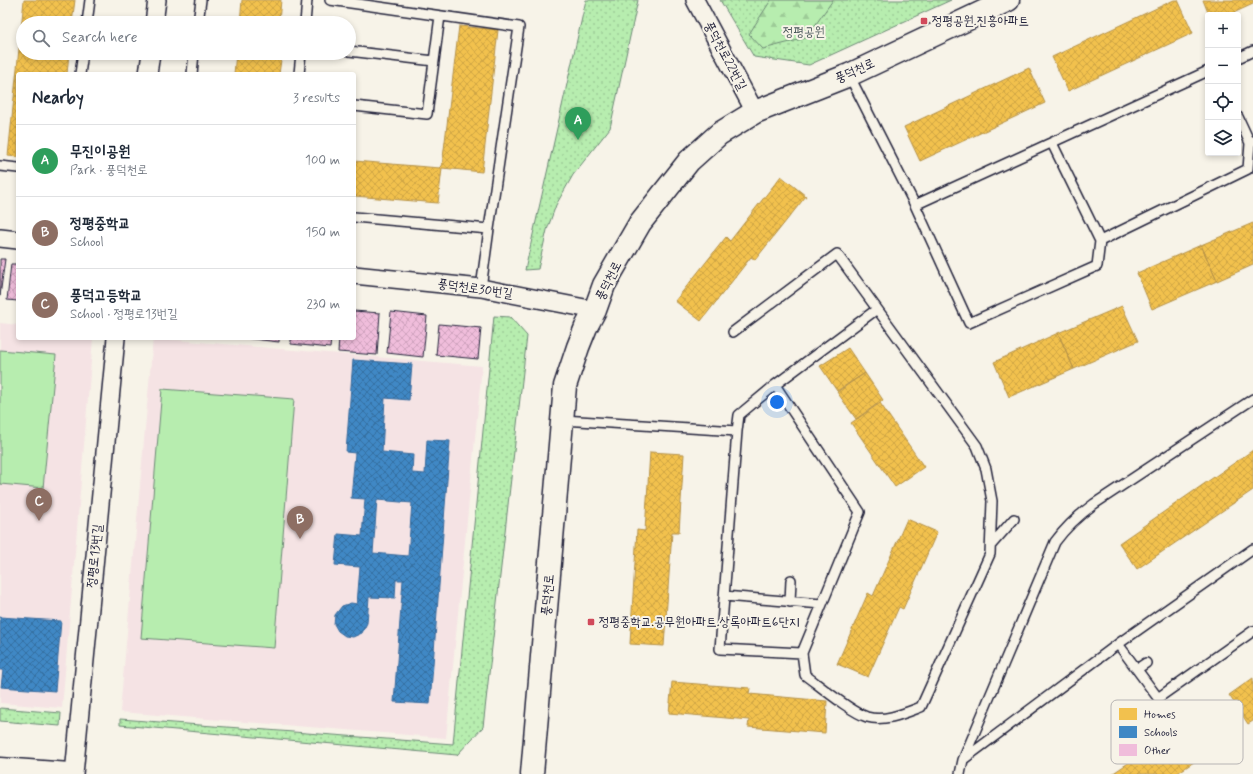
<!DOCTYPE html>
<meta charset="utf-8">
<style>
body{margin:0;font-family:Mynerve,"Poor Story",sans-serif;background:#f6f6f7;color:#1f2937}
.controls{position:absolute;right:12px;top:12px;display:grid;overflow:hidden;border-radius:4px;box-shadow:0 2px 6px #0003}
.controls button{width:36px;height:36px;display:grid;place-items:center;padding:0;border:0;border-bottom:1px solid #e0e1e3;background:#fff;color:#1f2937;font:20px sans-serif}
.you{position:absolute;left:777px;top:402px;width:14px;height:14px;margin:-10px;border:3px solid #fff;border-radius:50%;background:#1a73e8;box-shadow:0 0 0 6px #1a73e833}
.badge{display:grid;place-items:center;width:26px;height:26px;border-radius:50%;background:#d1495b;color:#fff;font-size:13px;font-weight:700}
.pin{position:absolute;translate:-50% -33px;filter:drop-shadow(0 1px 2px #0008)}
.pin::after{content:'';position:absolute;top:21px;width:14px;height:12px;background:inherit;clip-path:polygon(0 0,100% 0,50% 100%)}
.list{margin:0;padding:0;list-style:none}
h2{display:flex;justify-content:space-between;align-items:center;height:52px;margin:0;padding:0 16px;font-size:17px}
h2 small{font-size:13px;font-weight:400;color:#747a83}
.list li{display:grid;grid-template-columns:26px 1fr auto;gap:12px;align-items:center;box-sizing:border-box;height:72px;padding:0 16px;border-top:1px solid #e0e1e3}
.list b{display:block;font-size:15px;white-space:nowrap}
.list p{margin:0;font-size:13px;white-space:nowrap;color:#747a83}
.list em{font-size:13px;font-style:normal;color:#747a83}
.icon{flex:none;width:22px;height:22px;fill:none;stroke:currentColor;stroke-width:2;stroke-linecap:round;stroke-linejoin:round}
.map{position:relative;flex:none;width:1253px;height:774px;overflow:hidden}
.search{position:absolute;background:#fff;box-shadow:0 2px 6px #0003;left:16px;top:16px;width:340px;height:44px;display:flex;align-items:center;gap:10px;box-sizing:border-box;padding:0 14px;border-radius:22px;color:#747a83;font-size:15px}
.panel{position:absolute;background:#fff;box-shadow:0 2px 6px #0003;left:16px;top:72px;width:340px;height:268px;border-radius:4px}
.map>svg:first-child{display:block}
</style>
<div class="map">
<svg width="1253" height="774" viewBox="0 0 1253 774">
<defs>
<pattern id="grass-dots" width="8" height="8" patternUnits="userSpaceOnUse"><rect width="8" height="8" fill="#b7edaf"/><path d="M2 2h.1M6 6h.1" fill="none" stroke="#9dcb97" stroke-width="1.8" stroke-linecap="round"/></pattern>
<pattern id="forest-firs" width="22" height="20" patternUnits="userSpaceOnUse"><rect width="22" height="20" fill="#b7edaf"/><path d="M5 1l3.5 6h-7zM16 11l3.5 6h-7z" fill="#9dcb97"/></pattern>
<pattern id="homes-cross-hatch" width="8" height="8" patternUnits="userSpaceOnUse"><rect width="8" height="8" fill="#f2c14e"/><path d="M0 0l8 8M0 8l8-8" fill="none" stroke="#cfa645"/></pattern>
<pattern id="schools-cross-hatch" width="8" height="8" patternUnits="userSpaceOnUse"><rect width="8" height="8" fill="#3f88c5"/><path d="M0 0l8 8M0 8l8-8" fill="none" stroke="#346fa1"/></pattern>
<pattern id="building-cross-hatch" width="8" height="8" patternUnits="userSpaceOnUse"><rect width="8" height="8" fill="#f0bddb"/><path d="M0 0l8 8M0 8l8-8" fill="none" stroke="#cea2bd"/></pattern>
</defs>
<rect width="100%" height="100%" fill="#f7f3e8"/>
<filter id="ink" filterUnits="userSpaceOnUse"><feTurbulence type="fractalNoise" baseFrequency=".025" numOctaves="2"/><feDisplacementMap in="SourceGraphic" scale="8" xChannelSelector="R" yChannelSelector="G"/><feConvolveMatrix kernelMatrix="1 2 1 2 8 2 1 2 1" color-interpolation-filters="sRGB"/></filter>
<g filter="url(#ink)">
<path fill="#f5e3e4" d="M0,323L18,325V338H93L62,708L0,703Z
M153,338L482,366L446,738L120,712Z"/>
<path fill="url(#grass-dots)" stroke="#6c8875" d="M586,0H638L610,128L573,175L556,205L547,230L538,269L525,270Z
M720,0H951L809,65L754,57Z
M494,316L510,317L527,336L483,727L457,755L120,725V719L453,744Z
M0,708L61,713L60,726L0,721Z"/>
<path fill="url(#forest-firs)" stroke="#6c8875" d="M771,0H833L806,38L763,49L749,34Z"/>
<path fill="#b7edaf" stroke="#6c8875" d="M0,350L56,355L43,488L0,484Z
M162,389L294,399L274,648L141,638Z"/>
<path fill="url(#homes-cross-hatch)" stroke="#b49148" d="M24,0H75L72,23H23V53H69L67,74H18V157L8,156Z
M242,0H281L279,21H286L285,23H240Z
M1174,0H1178L1193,33L1068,91L1052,57Z
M1203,0H1253V4L1229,15H1209Z
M459,26L498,30L482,172L442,168L438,203L354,196V161L440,168L442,166Z
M236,53H282L279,74H234Z
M1029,68L1045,103L920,161L904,127Z
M781,176L806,196L755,260L751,257L701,321L675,301L726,237L730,241Z
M1253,223V265L1217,281L1201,245Z
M1201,245L1217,281L1152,309L1137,273Z
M1122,306L1138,341L1074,369L1058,333Z
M1058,333L1074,369L1009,397L994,362Z
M848,348L865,373L837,391L820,366Z
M865,373L883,400L856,419L837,392Z
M880,403L924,467L895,487L851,423Z
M1253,450V490L1137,569L1119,543Z
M650,452L684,454L679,532H672L664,646L630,644L637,530L645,531Z
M907,519L937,532L903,609L899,607L868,677L837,664L868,593L873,596Z
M1253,678V721L1248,724L1229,695Z
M672,682L750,688L749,694L827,701L825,733L748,727L749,720L669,713Z
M1211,707L1231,737L1176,774H1112Z"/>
<path fill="url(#schools-cross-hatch)" stroke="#36699c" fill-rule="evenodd" d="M353,360L412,364L409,400L385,398L382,452L413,455L412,473L425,474L427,440L450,441L430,704L394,702L403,580H396L395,598L369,597L367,623L362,633L353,637L345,636L338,631L334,624L335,615L342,606L351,603L357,604L360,567L335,565L338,534L362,536L365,499L351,498L355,453L346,452ZM377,500L412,503L408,556L373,553Z
M0,617L61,621L55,691L1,687L3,670H0Z"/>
<path fill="url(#building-cross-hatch)" stroke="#22223b" d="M0,259H5L0,296Z
M11,264H18V301L7,300Z
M354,311L380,313L377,355L338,352L339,338H354Z
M391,312L427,316L423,357L387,353Z
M439,324L481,328L478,359L436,355Z
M244,338H279V342Z
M291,338H331L330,348L291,344Z"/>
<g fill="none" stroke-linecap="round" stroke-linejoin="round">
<g stroke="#22223b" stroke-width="12">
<path id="lane" d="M330,0L519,27L489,229L354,217
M87,23L90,0
M198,23L201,0
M305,23L307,0
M349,51L434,61
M1238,58L1253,51
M80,74L83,53
M192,74L194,53
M299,74L301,53
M849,75L915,205L969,323L1097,266L1100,241L1248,169L1250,143L1253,141
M354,106L427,114L440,16
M1238,117L1250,143
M1052,143L1100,241
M0,166L18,168
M915,205L1208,71
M481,288L489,229
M733,332L837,254L977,446L986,469L992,501L990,554L921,707C905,713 885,722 867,717C851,712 820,686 805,675L802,653
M775,385L877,309
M563,420L737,431L739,415L775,385L860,512L802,653L720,649L737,431
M991,545L1014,519
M724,596L822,604
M790,602L791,580
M1118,644L1158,698L1253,631
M1137,669L1146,663
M964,759L1118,644L1253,549
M960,774L963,760L1055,542C1066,527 1079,515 1094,504L1253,399"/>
</g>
<g stroke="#22223b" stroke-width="20">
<path id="street" d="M695,0L755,112
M154,23L157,0
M148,74L151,53
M0,238L18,240
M354,275L481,288L595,310
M74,774L116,338"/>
</g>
<g stroke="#22223b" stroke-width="25">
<path id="secondary" d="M0,769L70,774
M532,774L565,386L578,347L586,327L595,310L604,285L640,223L689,161L719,134L755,112L849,75L1008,0"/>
</g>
<use href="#lane" stroke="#f7f3e8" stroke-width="9"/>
<use href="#street" stroke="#f7f3e8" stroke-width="17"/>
<use href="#secondary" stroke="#f7f3e8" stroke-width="22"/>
</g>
</g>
<g fill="#d1495b" stroke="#f7f3e8" stroke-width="1.5">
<rect x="920" y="17" width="8" height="8" rx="2"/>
<rect x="587" y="618" width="8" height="8" rx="2"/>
</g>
<g text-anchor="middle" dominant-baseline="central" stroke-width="4" stroke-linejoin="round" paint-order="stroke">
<g font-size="13" fill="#22223b" stroke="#f7f3e8" text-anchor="start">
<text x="932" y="21">정평공원.진흥아파트</text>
<text x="599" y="622">정평중학교.공무원아파트.상록아파트6단지</text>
</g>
<g font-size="13" fill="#475558" stroke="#f7f3e8">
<text x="804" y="32">정평공원</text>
</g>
<g font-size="13" fill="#22223b" stroke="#f7f3e8">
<text transform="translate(725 56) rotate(62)">풍덕천로22번길</text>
<text transform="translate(855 71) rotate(-24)">풍덕천로</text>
<text transform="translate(609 281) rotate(-63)">풍덕천로</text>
<text transform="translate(475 289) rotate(8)">풍덕천로30번길</text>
<text transform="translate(95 556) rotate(-84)">정평로13번길</text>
<text transform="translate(548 595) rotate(-85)">풍덕천로</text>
</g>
</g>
<rect x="1111" y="700" width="132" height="64" rx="6" fill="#f7f3e8" stroke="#b7b4b4" stroke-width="1"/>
<rect x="1119" y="708" width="18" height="12" fill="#f2c14e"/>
<rect x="1119" y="726" width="18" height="12" fill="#3f88c5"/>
<rect x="1119" y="744" width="18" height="12" fill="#f0bddb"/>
<g font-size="11" fill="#22223b">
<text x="1144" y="718">Homes</text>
<text x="1144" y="736">Schools</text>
<text x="1144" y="754">Other</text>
</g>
</svg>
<div class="controls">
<button>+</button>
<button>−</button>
<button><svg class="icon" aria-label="locate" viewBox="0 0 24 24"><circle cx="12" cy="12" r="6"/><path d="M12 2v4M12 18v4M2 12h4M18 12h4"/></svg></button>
<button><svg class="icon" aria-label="layers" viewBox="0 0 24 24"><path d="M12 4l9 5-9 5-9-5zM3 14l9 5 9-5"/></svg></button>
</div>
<div class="you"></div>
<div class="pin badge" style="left:578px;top:140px;background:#2e9e5b">A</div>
<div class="pin badge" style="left:300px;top:539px;background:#8d6e63">B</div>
<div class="pin badge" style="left:39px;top:521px;background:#8d6e63">C</div>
<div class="search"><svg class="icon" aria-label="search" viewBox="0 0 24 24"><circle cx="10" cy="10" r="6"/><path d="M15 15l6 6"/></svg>Search here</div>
<section class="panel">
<h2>Nearby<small>3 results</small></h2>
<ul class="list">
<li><span class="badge" style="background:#2e9e5b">A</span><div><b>무진이공원</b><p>Park · 풍덕천로</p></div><em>100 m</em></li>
<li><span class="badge" style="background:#8d6e63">B</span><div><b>정평중학교</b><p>School</p></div><em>150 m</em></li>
<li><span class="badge" style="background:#8d6e63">C</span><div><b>풍덕고등학교</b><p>School · 정평로13번길</p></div><em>230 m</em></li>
</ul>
</section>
</div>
